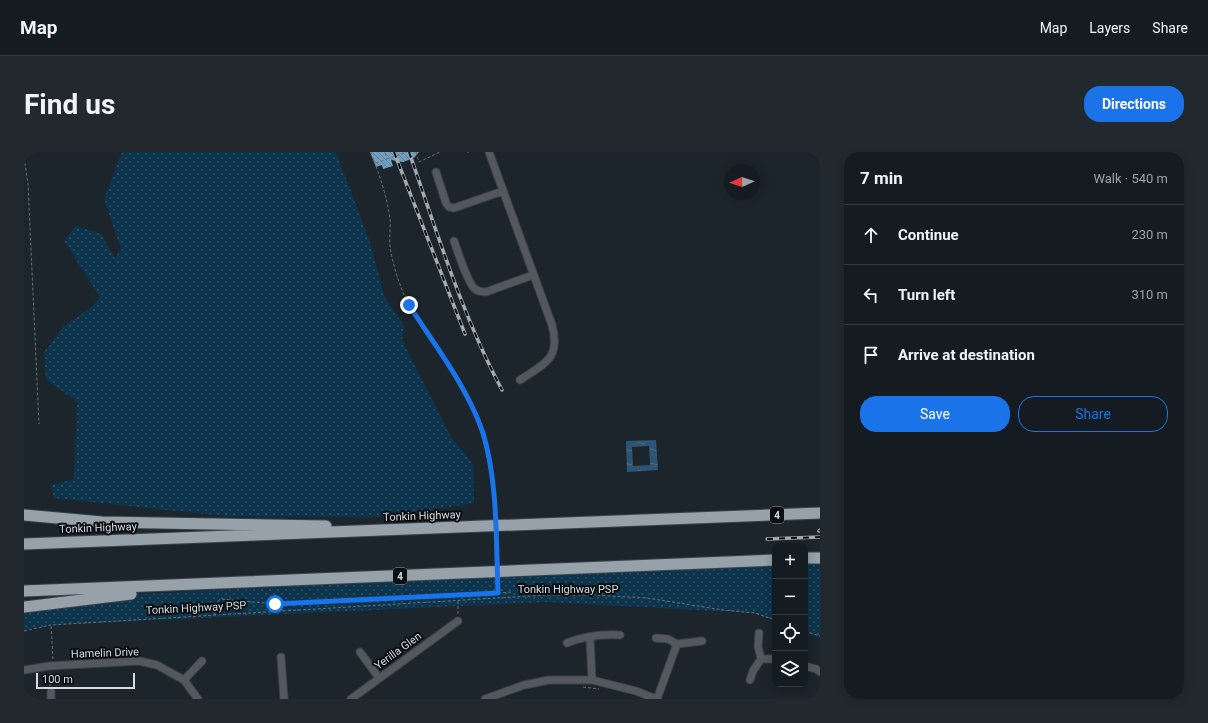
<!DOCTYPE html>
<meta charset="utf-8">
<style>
body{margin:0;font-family:Roboto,sans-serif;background:#22292e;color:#f1f3f6}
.controls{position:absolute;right:12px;bottom:12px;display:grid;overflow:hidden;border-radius:8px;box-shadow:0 2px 10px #0003}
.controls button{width:36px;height:36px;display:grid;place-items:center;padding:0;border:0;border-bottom:1px solid #343a3f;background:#151c21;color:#f1f3f6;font:20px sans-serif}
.compass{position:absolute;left:700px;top:12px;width:36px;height:36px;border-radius:50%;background:#151c21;box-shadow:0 2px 10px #0003;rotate:267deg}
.scale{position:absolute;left:12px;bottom:10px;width:99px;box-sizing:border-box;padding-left:4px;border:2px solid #d6dbe0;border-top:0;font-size:11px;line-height:14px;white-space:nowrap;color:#d6dbe0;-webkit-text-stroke:3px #0a0e11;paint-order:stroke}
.stop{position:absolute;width:12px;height:12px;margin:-9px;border:3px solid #1a73e8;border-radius:50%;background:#fff}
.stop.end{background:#1a73e8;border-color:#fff;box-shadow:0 1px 4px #0008}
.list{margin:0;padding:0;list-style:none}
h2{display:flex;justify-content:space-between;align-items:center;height:52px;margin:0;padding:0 16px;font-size:17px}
h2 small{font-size:13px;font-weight:400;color:#9da1a5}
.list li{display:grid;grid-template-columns:26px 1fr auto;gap:12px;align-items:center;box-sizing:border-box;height:60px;padding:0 16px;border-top:1px solid #343a3f}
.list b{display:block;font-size:15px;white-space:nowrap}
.list em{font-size:13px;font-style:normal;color:#9da1a5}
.actions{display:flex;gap:8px;padding:12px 16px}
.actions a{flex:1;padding:9px 0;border:1px solid #1a73e8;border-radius:16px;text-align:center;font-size:14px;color:#1a73e8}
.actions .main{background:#1a73e8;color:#fff}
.icon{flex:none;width:22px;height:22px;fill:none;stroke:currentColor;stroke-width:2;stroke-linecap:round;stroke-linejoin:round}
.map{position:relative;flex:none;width:796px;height:547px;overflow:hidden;border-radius:16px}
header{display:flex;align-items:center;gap:24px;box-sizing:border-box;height:56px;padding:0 20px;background:#151c21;border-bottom:1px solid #343a3f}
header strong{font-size:19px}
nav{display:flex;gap:22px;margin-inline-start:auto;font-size:14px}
.intro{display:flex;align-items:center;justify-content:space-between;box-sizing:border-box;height:96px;padding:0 24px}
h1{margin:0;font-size:28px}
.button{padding:10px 18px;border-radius:16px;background:#1a73e8;color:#fff;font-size:14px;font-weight:700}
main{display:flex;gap:24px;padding:0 24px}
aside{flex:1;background:#151c21;border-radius:16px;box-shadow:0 2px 10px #0003}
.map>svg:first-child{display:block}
</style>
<header>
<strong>Map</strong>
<nav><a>Map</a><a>Layers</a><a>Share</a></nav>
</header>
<div class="intro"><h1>Find us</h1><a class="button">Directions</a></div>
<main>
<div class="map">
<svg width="796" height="547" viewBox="0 0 796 547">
<defs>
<pattern id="grass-dots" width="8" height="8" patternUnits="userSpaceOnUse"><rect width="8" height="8" fill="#0d344d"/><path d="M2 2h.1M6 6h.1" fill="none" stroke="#305166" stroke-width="1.8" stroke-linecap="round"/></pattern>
<pattern id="water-ripples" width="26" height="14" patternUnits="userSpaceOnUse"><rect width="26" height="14" fill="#2c5573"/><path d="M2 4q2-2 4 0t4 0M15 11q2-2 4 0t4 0" fill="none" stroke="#4a6d87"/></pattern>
<pattern id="building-back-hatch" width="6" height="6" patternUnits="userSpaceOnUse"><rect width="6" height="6" fill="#729ebf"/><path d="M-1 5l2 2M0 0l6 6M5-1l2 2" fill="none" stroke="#63829a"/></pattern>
</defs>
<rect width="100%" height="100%" fill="#1c252c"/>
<path fill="url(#grass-dots)" d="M98,0H312L346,90L360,144L380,174L378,188L427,285L449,312L450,351L366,365L199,364L30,346L27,333L50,327L53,250L22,227L20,200L39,175L69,154L76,145L40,89L52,74L77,82L91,106L97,97L80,47Z
M796,407V486L781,480V408Z
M751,409V469L731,461L522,450L27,473L0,478V448Z"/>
<path fill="url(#water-ripples)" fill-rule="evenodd" d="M632,288L634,318L603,320L602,289ZM625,294L626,313L609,314L608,295Z"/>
<path fill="url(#building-back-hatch)" d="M346,0H395L390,6L379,10L367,8L369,14L359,17L358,13L352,15Z"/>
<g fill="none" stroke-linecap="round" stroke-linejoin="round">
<g stroke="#3a4249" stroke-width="9">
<path id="minor" d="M465,0L528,173C537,207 521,211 496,228
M412,20L422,51L425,55L430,56L479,39
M430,89C434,100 442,127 450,136C453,139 457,140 462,140L509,123
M566,486L568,528
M632,486L644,487L653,492L678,489
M543,491C560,484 578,482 596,483
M336,500L355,526
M257,505L260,547
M737,507H751
M781,514L792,517L796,520
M0,518L25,514L115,509L133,513L160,528L174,547
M160,528L178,509
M726,528L729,519L737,507L734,494L735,481
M27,540V547
M327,547L434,469
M461,547L500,533L525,528H568L612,539L632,547
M633,547L653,492"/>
</g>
<g stroke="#3a4249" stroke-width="13">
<path id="highway" d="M0,363L78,370L302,374
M0,392L796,361
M781,406H796
M0,439L751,408
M0,455L107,442"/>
</g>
<path stroke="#697077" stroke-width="1" stroke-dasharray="3 2" stroke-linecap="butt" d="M347,0C355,22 363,44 366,67C367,76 365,85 366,94C368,108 372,122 377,135C386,162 406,185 421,207C454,255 463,293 470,349
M392,0L395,10L416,0
M443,0H445
M0,6L4,32L15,272
M352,11L363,7L361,0
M474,441L488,440
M434,462V449
M191,463L190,455L196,447L251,452L345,447
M27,474L29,507
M0,479L27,473L523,443H569L623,446L699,458L731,461L751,468
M781,479L796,484
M26,521V534
M559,535L575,537"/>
<use href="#minor" stroke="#54585c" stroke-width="7"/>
<use href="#highway" stroke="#96a1aa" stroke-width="11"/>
<g stroke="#a4aab0" stroke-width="3.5">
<path id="rail" d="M370,0L441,182
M385,0C413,80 438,163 478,238
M795,379L796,378
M743,387L796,385"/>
</g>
<use href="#rail" stroke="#0a0e11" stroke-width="2" stroke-dasharray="6" stroke-linecap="butt"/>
<path stroke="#697077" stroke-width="1" stroke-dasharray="3 2" stroke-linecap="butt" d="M363,7L383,0
M345,447L474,441L470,349"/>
</g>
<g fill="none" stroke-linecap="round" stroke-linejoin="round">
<path stroke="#1a73e8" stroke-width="5" d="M251,452L474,441C472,390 474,330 459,281C443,234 411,194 385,153"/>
</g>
<g text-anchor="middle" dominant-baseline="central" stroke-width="4" stroke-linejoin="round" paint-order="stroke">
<g fill="#0a0e11" stroke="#999ea2" stroke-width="1">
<rect x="746" y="355" width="14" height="16" rx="3"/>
<rect x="369" y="416" width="14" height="16" rx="3"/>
</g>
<g font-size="10" font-weight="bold" fill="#d6dbe0">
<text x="753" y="363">4</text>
<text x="376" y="424">4</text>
</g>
<g font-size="11" fill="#d6dbe0" stroke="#0a0e11">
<text transform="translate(398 364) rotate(-2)">Tonkin Highway</text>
<text transform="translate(74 376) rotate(-2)">Tonkin Highway</text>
<text x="544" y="437">Tonkin Highway PSP</text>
<text transform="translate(172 456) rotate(-3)">Tonkin Highway PSP</text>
<text transform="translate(374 499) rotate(-36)">Yerilla Glen</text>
<text transform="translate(81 501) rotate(-2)">Hamelin Drive</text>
</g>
</g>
</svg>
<div class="controls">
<button>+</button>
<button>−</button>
<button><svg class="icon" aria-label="locate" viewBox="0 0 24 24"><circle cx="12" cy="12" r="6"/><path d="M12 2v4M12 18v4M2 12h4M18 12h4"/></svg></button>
<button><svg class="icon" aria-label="layers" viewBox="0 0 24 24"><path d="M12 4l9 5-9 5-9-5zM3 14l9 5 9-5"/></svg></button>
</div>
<svg class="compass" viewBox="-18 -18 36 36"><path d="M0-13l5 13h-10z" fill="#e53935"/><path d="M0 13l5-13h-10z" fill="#9da1a5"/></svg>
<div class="scale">100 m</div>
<div class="stop" style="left:251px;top:452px"></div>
<div class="stop end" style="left:385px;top:153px"></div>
</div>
<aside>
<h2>7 min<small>Walk · 540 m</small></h2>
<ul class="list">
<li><svg class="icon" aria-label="ahead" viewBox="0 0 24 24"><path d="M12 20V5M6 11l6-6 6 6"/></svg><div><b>Continue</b></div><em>230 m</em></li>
<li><svg class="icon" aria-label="left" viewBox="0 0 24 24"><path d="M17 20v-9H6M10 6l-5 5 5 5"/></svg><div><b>Turn left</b></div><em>310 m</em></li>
<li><svg class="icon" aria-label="arrive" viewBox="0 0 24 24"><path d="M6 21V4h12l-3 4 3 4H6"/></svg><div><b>Arrive at destination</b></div></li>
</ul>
<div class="actions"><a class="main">Save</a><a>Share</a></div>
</aside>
</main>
